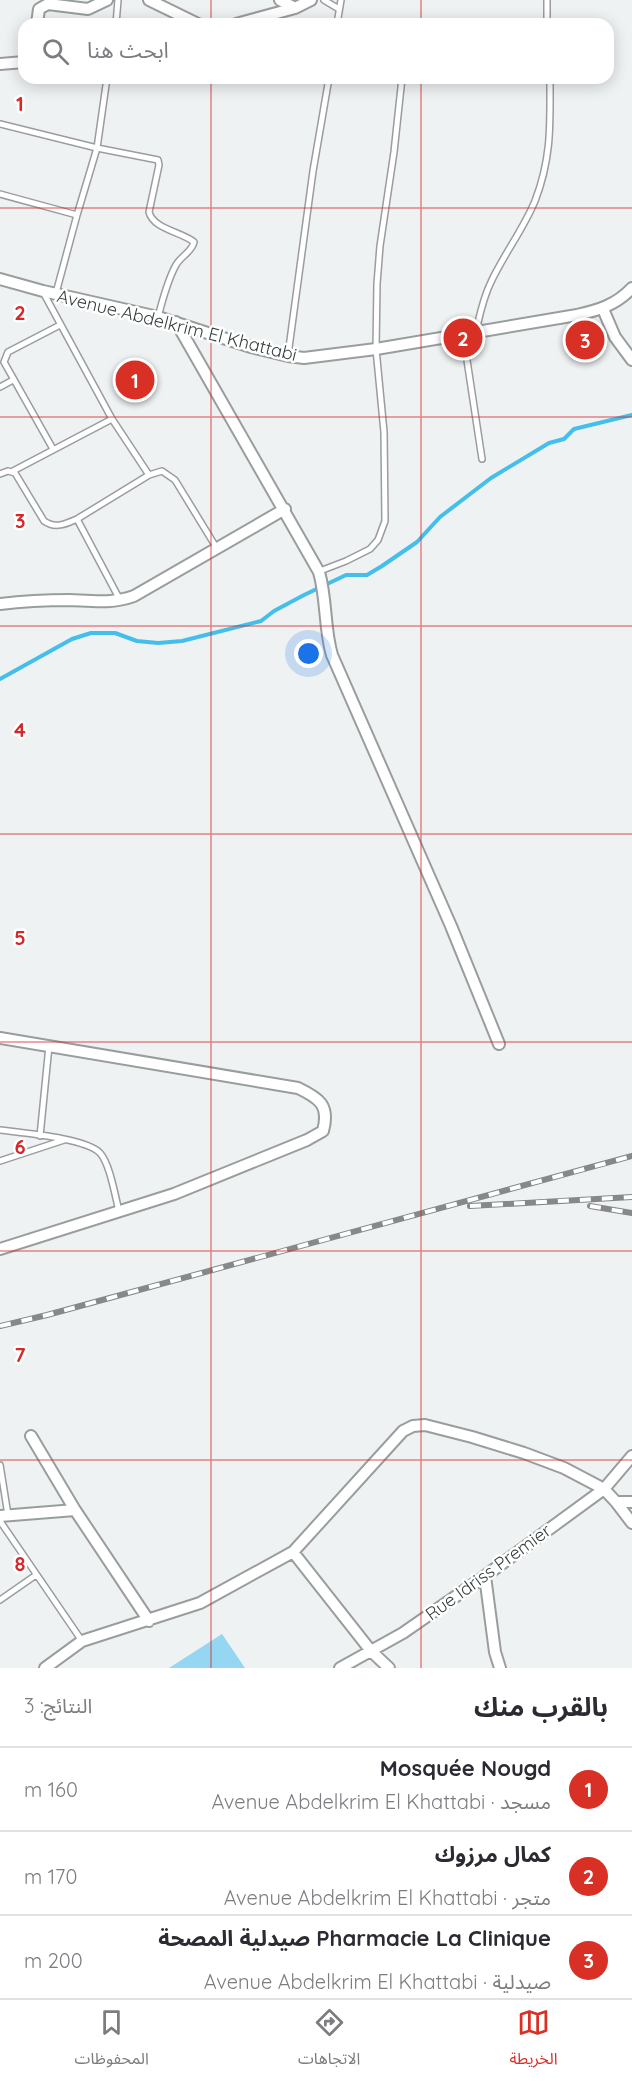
<!DOCTYPE html>
<html lang="ar">
<meta charset="utf-8">
<style>
body{margin:0;font-family:Quicksand,"Noto Sans Arabic",sans-serif;background:#f2f2f3;color:#2b2b33;direction:rtl}
.you{position:absolute;left:309px;top:654px;width:21px;height:21px;margin:-15px;border:4px solid #fff;border-radius:50%;background:#1a73e8;box-shadow:0 0 0 9px #1a73e833}
.badge{display:grid;place-items:center;width:39px;height:39px;border-radius:50%;background:#d93025;color:#fff;font-size:20px;font-weight:700}
.pin{position:absolute;translate:-50% -50%;border:3px solid #fff;box-shadow:0 2px 6px #0006}
.list{margin:0;padding:0;list-style:none}
h2{display:flex;justify-content:space-between;align-items:center;height:78px;margin:0;padding:0 24px;font-size:26px}
h2 small{font-size:20px;font-weight:400;color:#7c7c81}
.list li{display:grid;grid-template-columns:39px 1fr auto;gap:18px;align-items:center;box-sizing:border-box;height:84px;padding:0 24px;border-top:2px solid #e1e1e2}
.list b{display:block;font-size:22px;white-space:nowrap}
.list p{margin:0;font-size:20px;white-space:nowrap;color:#7c7c81}
.list em{font-size:20px;font-style:normal;color:#7c7c81}
.icon{flex:none;width:33px;height:33px;fill:none;stroke:currentColor;stroke-width:2;stroke-linecap:round;stroke-linejoin:round}
.map{position:relative;flex:none;width:632px;height:1668px;overflow:hidden;direction:ltr}
.search{position:absolute;background:#fff;box-shadow:0 3px 15px #0003;left:18px;right:18px;top:18px;height:66px;display:flex;align-items:center;gap:15px;box-sizing:border-box;padding:0 21px;border-radius:18px;color:#7c7c81;font-size:22px}
.sheet{height:330px;background:#fff}
nav{display:flex;justify-content:space-around;align-items:center;box-sizing:border-box;height:84px;border-top:2px solid #e1e1e2;background:#fff;font-size:16px;color:#7c7c81}
nav a{display:grid;justify-items:center;gap:3px}
nav .on{color:#d93025}
.map>svg:first-child{display:block}
</style>
<div class="map">
<svg width="632" height="1668" viewBox="0 0 632 1668">
<rect width="100%" height="100%" fill="#eff2f3"/>
<path fill="#95d6f2" d="M222,1634L245,1668H169Z"/>
<g fill="none" stroke-linecap="round" stroke-linejoin="round">
<path stroke="#44beeb" stroke-width="4" d="M0,679L72,639L91,633H115L137,641L158,643L182,641L261,621L274,611L304,595L346,575H367L382,566L417,542L440,517L491,478L549,443L564,439L574,429L632,415"/>
<g stroke="#9a9d9e" stroke-width="8">
<path id="service" d="M324,0L339,9
M547,0V24
M116,24L118,0
M337,24L341,0
M0,124L97,148L158,160L159,165L149,212C153,229 182,232 194,242C192,252 181,256 176,265C167,281 163,299 158,317
M0,194L77,215
M43,292L112,419L149,475
M56,293L77,215L97,148L107,78
M476,331C480,314 483,298 491,282C504,254 523,230 535,201C552,157 550,123 550,78
M463,334L482,459
M288,355L313,171L329,78
M0,387L13,380
M53,449L4,362L8,352L60,325
M13,471L112,419
M0,474L8,471L15,473L44,521C55,529 66,524 77,519L120,600
M77,519L149,475L162,471L175,480L216,547
M320,571L346,561L370,549L378,540L385,521L384,432L376,349L377,284L380,246L394,152L402,78
M0,1130C22,1133 86,1138 100,1153C110,1164 115,1196 119,1211
M40,1136L49,1046
M0,1161L64,1140
M0,1465L8,1515
M0,1521L82,1641
M0,1600L36,1575"/>
</g>
<g stroke="#9a9d9e" stroke-width="14">
<path id="minor" d="M149,0L198,24
M280,0L295,8
M37,24L39,9L48,4L88,9L107,0
M236,24L295,8L311,0
M0,64L24,62
M0,279L43,291L158,317L251,347L288,356L304,358L376,349L577,315C599,310 616,305 632,288
M603,309L615,337L632,360
M176,322L319,572C327,600 324,628 332,655L451,926L499,1044
M0,604C24,601 46,600 70,600C92,601 112,604 134,596L285,509
M0,1038L298,1088C319,1098 330,1105 323,1131L307,1140L174,1194L0,1249
M31,1436L75,1510L149,1621
M616,1502L632,1523
M0,1516L75,1510
M293,1552L371,1651L389,1668
M485,1576L495,1652L500,1668
M45,1668L82,1641L200,1603L293,1552L403,1431L413,1426L425,1425L472,1437L524,1453L564,1468L604,1489L616,1502H632
M340,1668L403,1633L485,1576L604,1489L632,1456"/>
</g>
<use href="#service" stroke="#fff" stroke-width="5"/>
<use href="#minor" stroke="#fff" stroke-width="10"/>
<g stroke="#868889" stroke-width="6">
<path id="rail" d="M470,1206L632,1197
M590,1206L632,1213
M0,1326L47,1315L632,1156"/>
</g>
<use href="#rail" stroke="#feffff" stroke-width="4" stroke-dasharray="11" stroke-linecap="butt"/>
</g>
<path fill="none" stroke="#d62828" stroke-width="1.5" stroke-opacity="0.55" d="M211,0V24M421,0V24M211,78V1668M421,78V1668M0,208H632M0,417H632M0,626H632M0,834H632M0,1042H632M0,1251H632M0,1460H632"/>
<g text-anchor="middle" dominant-baseline="central" stroke-width="5" stroke-linejoin="round" paint-order="stroke">
<g font-size="18" fill="#3b3d3d" stroke="#feffff">
<text transform="translate(177 325) rotate(14)">Avenue Abdelkrim El Khattabi</text>
<text transform="translate(488 1572) rotate(-36)">Rue Idriss Premier</text>
</g>
</g>
<g font-size="20" text-anchor="middle" font-weight="bold" fill="#d62828" stroke="#feffff" stroke-width="5" stroke-linejoin="round" paint-order="stroke">
<text x="20" y="111">1</text>
<text x="20" y="320">2</text>
<text x="20" y="528">3</text>
<text x="20" y="737">4</text>
<text x="20" y="945">5</text>
<text x="20" y="1154">6</text>
<text x="20" y="1362">7</text>
<text x="20" y="1571">8</text>
</g>
</svg>
<div class="you"></div>
<div class="pin badge" style="left:135px;top:380px">1</div>
<div class="pin badge" style="left:463px;top:338px">2</div>
<div class="pin badge" style="left:585px;top:340px">3</div>
<div class="search"><svg class="icon" aria-label="search" viewBox="0 0 24 24"><circle cx="10" cy="10" r="6"/><path d="M15 15l6 6"/></svg>ابحث هنا</div>
</div>
<section class="sheet">
<h2>بالقرب منك<small>النتائج: 3</small></h2>
<ul class="list">
<li><span class="badge">1</span><div><b>Mosquée Nougd</b><p>مسجد · Avenue Abdelkrim El Khattabi</p></div><em>160 m</em></li>
<li><span class="badge">2</span><div><b>كمال مرزوك</b><p>متجر · Avenue Abdelkrim El Khattabi</p></div><em>170 m</em></li>
<li><span class="badge">3</span><div><b>Pharmacie La Clinique صيدلية المصحة</b><p>صيدلية · Avenue Abdelkrim El Khattabi</p></div><em>200 m</em></li>
</ul>
</section>
<nav>
<a class="on"><svg class="icon" aria-label="map" viewBox="0 0 24 24"><path d="M3 6l6-2 6 2 6-2v14l-6 2-6-2-6 2zM9 4v14M15 6v14"/></svg>الخريطة</a>
<a><svg class="icon" aria-label="directions" viewBox="0 0 24 24"><path d="M12 3l9 9-9 9-9-9zM9 14v-3h6M13 9l2 2-2 2"/></svg>الاتجاهات</a>
<a><svg class="icon" aria-label="saved" viewBox="0 0 24 24"><path d="M7 4h10v16l-5-4-5 4z"/></svg>المحفوظات</a>
</nav>
